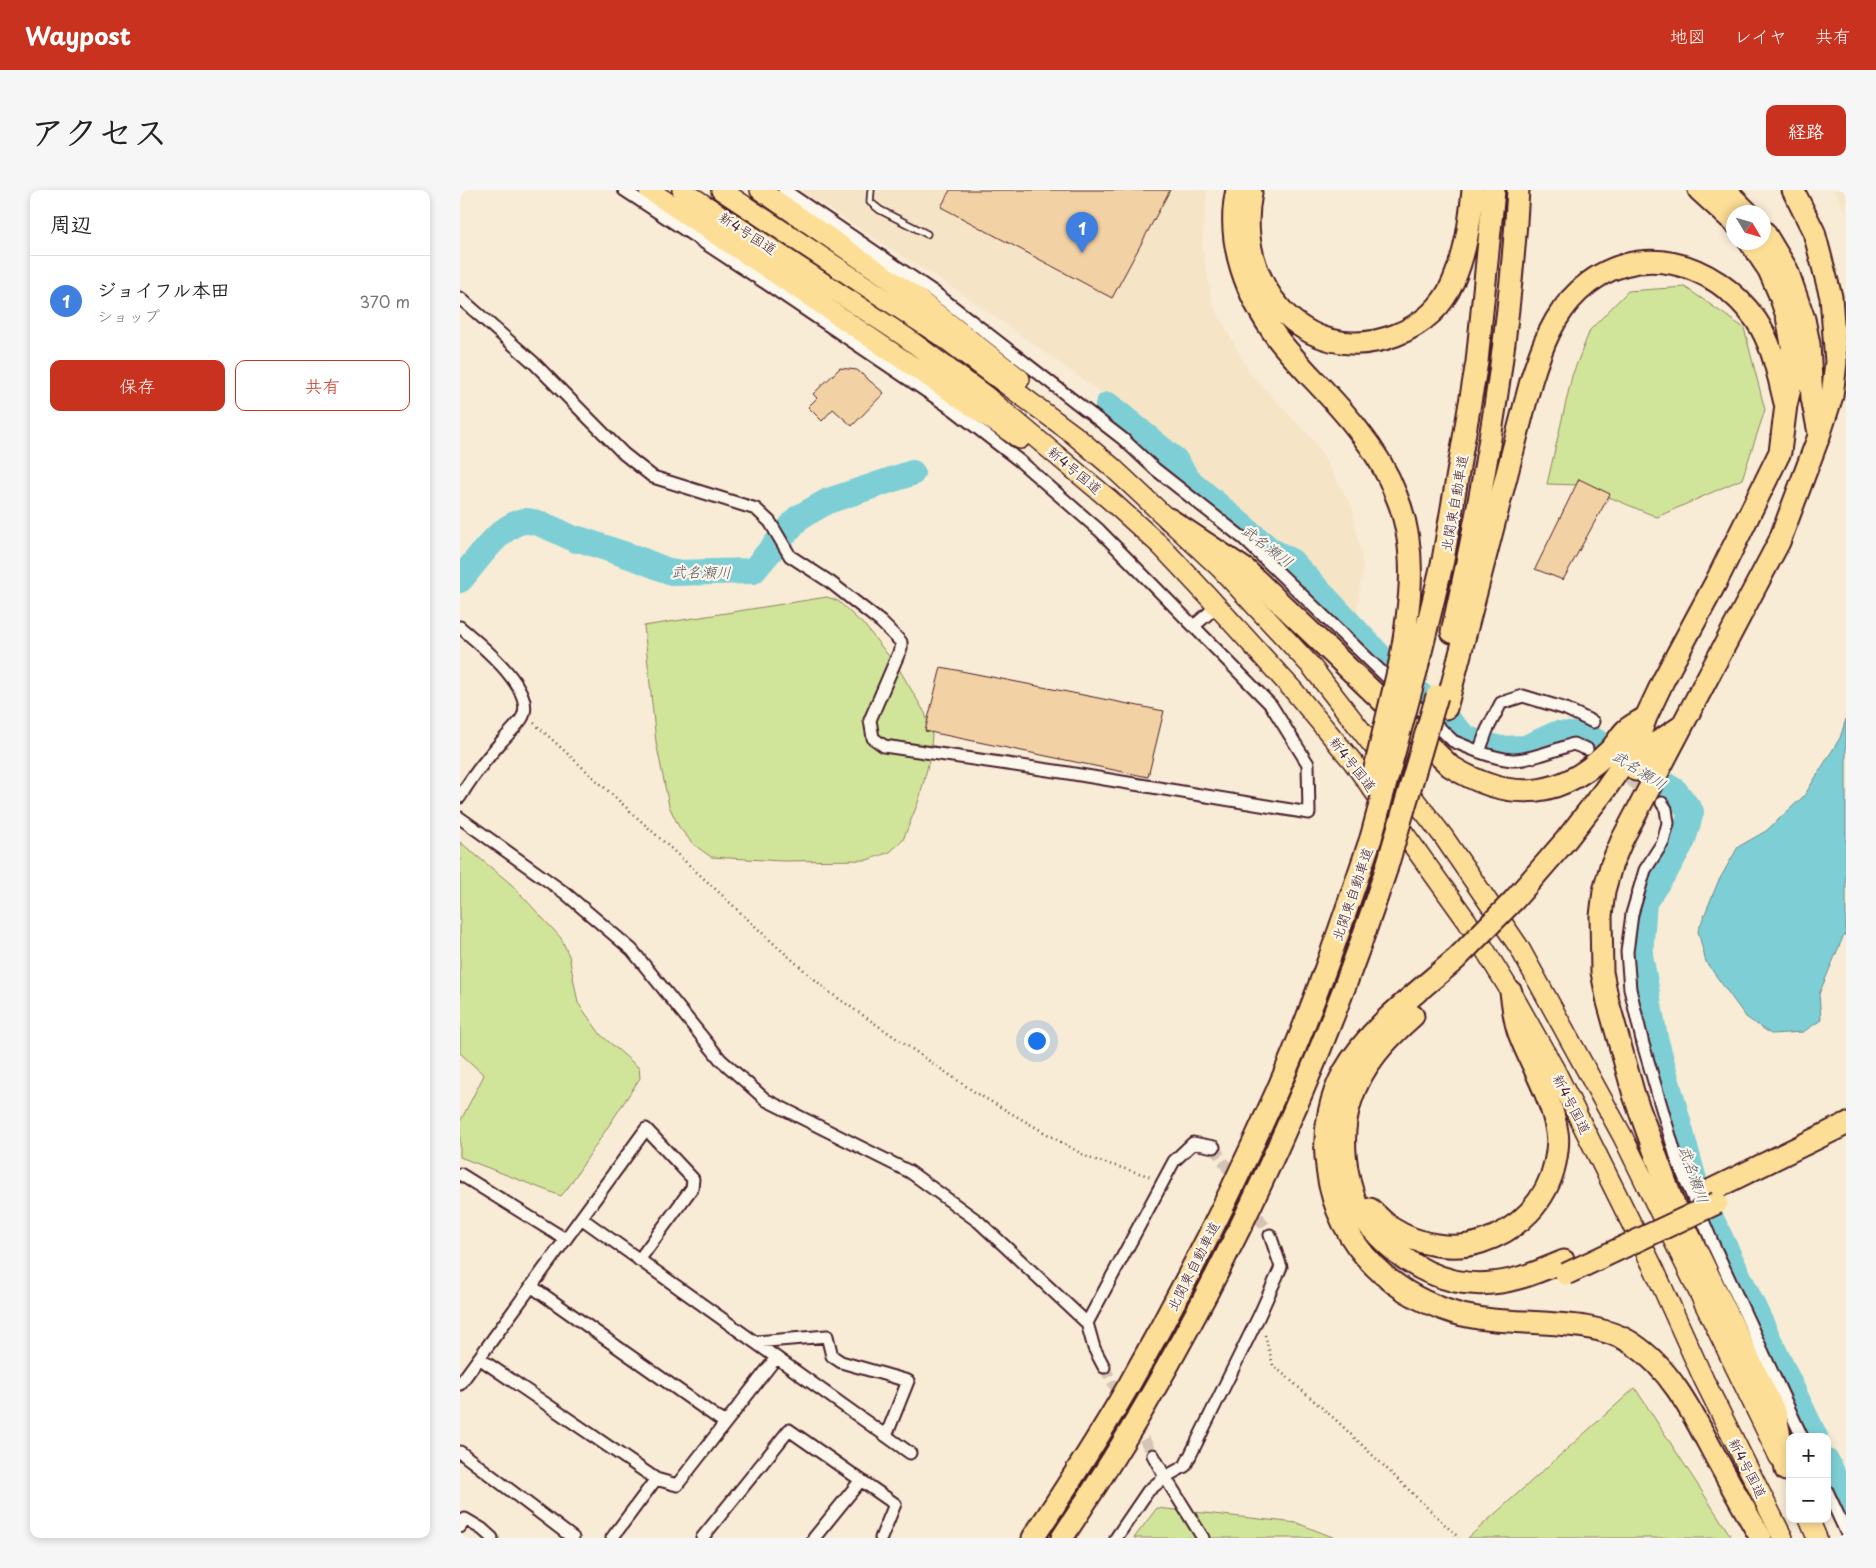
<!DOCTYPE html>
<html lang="ja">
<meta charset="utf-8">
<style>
body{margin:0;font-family:"Playpen Sans","Klee One",sans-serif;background:#f6f6f6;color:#222}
.controls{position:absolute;right:15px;bottom:15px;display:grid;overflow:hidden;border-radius:10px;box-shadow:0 2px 8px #0003}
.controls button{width:45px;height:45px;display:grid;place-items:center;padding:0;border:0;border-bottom:1px solid #e0e0e0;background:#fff;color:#222;font:25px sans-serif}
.compass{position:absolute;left:1266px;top:15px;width:45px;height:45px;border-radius:50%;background:#fff;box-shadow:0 2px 8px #0003;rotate:128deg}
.you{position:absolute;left:576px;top:850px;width:18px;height:18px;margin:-12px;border:4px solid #fff;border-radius:50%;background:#1a73e8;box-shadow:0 0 0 8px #1a73e833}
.badge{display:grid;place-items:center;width:32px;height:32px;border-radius:50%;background:#c8321e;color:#fff;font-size:16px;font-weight:700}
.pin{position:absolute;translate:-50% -41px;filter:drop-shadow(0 1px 2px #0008)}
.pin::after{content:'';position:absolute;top:26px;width:18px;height:15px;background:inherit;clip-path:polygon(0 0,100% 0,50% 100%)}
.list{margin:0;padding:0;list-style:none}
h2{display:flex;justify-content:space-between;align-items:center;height:65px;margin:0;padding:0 20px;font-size:21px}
h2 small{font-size:16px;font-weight:400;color:#767676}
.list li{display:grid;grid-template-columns:32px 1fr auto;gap:15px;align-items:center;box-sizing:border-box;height:90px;padding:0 20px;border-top:1px solid #e0e0e0}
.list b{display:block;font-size:19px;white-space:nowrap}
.list p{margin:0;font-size:16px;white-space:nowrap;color:#767676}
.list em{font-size:16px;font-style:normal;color:#767676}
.actions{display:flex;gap:10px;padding:15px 20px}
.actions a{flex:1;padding:11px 0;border:1px solid #c8321e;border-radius:10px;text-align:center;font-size:18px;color:#c8321e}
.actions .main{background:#c8321e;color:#fff}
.map{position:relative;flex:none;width:1386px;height:1348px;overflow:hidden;border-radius:10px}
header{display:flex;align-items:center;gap:30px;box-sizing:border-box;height:70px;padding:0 25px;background:#c8321e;color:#fff}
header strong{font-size:24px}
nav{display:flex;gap:28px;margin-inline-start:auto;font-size:18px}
.intro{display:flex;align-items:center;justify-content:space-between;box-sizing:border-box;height:120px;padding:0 30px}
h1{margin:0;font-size:35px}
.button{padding:12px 22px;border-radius:10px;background:#c8321e;color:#fff;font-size:18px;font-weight:700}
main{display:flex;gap:30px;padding:0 30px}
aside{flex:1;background:#fff;border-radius:10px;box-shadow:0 2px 8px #0003}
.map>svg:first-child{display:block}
</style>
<header>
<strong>Waypost</strong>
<nav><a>地図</a><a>レイヤ</a><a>共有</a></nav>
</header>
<div class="intro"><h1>アクセス</h1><a class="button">経路</a></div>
<main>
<aside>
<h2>周辺<small></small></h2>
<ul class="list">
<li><span class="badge" style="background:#3f7fe0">1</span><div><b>ジョイフル本田</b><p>ショップ</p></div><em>370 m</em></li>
</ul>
<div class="actions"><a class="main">保存</a><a>共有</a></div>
</aside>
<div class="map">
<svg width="1386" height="1348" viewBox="0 0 1386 1348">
<rect width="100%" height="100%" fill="#f8ecd6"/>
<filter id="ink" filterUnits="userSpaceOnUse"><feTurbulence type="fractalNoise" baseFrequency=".02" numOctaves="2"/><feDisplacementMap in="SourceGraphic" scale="10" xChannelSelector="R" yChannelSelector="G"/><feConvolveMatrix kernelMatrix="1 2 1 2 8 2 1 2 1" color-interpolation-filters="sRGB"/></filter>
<g filter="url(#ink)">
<path fill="#f6e4c7" d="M339,0H747L742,57L753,114L789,182L855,252L892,317L903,376L896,430L833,367L650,209L510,109Z
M1374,0H1386V23L1379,9Z"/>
<path fill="#d1e59a" stroke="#8e8262" d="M1225,97L1284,138L1305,220L1282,289L1197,327L1120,295L1087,294L1112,186L1130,140L1168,101Z
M367,407L378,411L406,437L439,479L465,523L472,545L470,567L459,610L443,650L430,662L407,670L323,671L251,667L233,654L219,637L209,616L196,552L184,436Z
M0,652L51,694L101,748L109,766L118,813L141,845L179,878L180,888L107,999L101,1006L0,967V932L24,885L0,863Z
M1175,1198L1272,1348H1008Z
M697,1318L837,1333L875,1348H674Z"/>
<path fill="#7ecfd5" stroke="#698991" d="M1386,529V744L1383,747L1359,804L1361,830L1343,842L1311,844L1286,827L1246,772L1238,741L1258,692L1278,657L1306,641L1344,606L1380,548Z"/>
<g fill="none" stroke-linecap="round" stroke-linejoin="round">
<path stroke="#7ecfd5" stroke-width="26" d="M648,215L715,270L728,290L810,360L832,372L926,473L1007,549L1040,559L1065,558L1096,544L1127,546L1215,601L1231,622L1223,650L1206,680L1184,712L1180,765L1195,848L1236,997L1355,1247
M0,390C15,373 41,333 65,331C77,330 104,344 116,350L119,349L181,370L213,383L293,381L338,328L368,311L452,283
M1367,1272L1386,1311"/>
</g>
<path fill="#f2d1a4" stroke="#4a1f2b" d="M490,0H710L652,108L481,17Z
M380,178L397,180L424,203L392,236L373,219L362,231L348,217L357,208L353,204Z
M1119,289L1150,304L1103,390L1075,379Z
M481,477L704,521L688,587L465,541Z"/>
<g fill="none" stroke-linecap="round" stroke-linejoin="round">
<path stroke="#d5c3b4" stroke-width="11" stroke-dasharray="11 5.5" stroke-linecap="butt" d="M1155,579L1190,605
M754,957L810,1045
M644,1177L693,1265"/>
<g stroke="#4a1f2b" stroke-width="9">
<path id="service" d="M411,0L410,12L420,20L467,44"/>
</g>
<g stroke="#4a1f2b" stroke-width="15">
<path id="minor" d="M324,0L474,102L663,249L695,279L784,349L993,551C1012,559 1031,568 1052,570C1067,571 1098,559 1113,554L1127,559
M0,108L74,173L164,264L193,287L296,319L310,332L330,366L370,392L421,432L441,452V458L410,530L413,548L424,556L602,582L849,623L848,574L811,515L639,340L561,272L494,220L307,94L164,0
M734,436L757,416
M0,437C18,453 78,500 62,528C57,536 48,544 42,551C26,569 12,586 0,607
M1019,562L1027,540L1041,513L1063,506L1106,519L1133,532
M1202,613L1206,619L1208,633L1203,652L1185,680L1172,724L1167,762L1170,799L1183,854L1217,970L1252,1052L1342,1247
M0,628L105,703L172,760L260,869L306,910L450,982L519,1032L627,1133L634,1158L644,1177
M0,984L105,1049
M121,1028L450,1263
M71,1096L265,1233
M627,1133L714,971L733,953L754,957
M295,1152L367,1146L372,1166L381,1172L448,1191L426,1246
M19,1168L196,1289
M0,1194L186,939L233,989L232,998L179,1070
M0,1262L113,1348
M693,1265L705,1287L743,1348
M1367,1301L1386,1342
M0,1337L5,1329L22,1339L32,1348
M152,1348L196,1289L217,1295L316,1168
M242,1348L329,1240L435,1314L421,1348
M354,1348L401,1290
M656,1348L688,1301L705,1287L725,1276L799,1126L821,1077L810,1045"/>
</g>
<g stroke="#4a1f2b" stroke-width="22">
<path id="trunk" d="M189,0L343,102L560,249
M222,0L444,146L527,207L650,310L700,355L746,404L834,501L893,572L1007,731L1051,802L1095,880L1195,1081L1244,1190L1323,1348
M261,0L484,148L613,244L652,277L760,378L851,476L983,646L1059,757L1163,947L1319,1267
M300,0L453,105L560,189
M1349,1329L1357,1348"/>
</g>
<g stroke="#4a1f2b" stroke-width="25">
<path id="motorway" d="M777,0C765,52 787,107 818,149C843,181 874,208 898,240C914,260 927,281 936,305C959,359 950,417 940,473
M1239,0L1274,32
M1265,0L1287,22
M791,3C773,90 843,181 936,145C961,135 982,118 993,92C1006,63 1010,32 1013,0
M1304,42L1327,80L1344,129L1349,154L1352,208L1359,243
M709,329L786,380L990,576C1046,611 1098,611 1147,563C1154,557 1158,549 1164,542C1169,536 1179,532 1186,527
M992,442C1025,296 1050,149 1058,0
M957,478L983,370L1017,172L1034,0
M986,518L1071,191C1081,159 1093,125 1119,101C1176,48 1254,71 1296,130C1313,155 1318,185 1325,213
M1176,580L1193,555L1222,536
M1054,710L1106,650L1144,601L1176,555L1186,527L1204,489L1256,392L1320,262L1326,215L1333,186L1332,155L1327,126L1319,103L1309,80L1290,52
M996,769C957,803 910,836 884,882C870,907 864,938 866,967C871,1045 922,1101 995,1123C1048,1139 1129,1124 1173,1154C1215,1182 1236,1231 1260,1275C1273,1299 1287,1324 1301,1348
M953,826C927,849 902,875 891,910C879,945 885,987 899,1021C903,1028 909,1036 915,1042C944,1075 987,1098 1032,1093C1057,1091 1080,1081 1104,1071
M1251,1000L1386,934
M910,1019C918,1026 925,1034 933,1039C958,1055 993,1061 1021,1052C1059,1040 1087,1011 1095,973C1097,963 1099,952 1097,942C1092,908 1071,875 1059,843C1054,830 1053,815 1051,802
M1326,1280L1316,1225L1212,1010L1174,905L1148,812L1142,782L1141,726L1144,701L1151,676L1162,650L1319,352L1359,246L1372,206L1376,172L1371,107L1354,42L1333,0
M573,1348C606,1298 639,1247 669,1195C723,1100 772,1002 817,901C853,819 882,733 911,648
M602,1348C631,1304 660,1259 686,1214C784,1044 865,865 926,680"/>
</g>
<path stroke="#4a1f2b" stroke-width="2.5" stroke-dasharray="1 4" stroke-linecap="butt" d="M74,533L264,707L312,752L369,802L516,903L629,968L692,987
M805,1145L813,1175L877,1231L999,1348"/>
<use href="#service" stroke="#fbf7ec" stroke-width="5.5"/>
<use href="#minor" stroke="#fbf7ec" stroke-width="11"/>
<use href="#trunk" stroke="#fdde96" stroke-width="19"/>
<use href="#motorway" stroke="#fdde96" stroke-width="21"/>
<g stroke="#4a1f2b" stroke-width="25" stroke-linecap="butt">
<path id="motorway-bridge" d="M911,595L940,473
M911,648L957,478
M926,680L977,506
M996,769L1054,710
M1106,1084L1257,1013"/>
</g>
<use href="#motorway-bridge" stroke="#fdde96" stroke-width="21"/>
</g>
</g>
<g text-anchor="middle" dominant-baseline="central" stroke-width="4.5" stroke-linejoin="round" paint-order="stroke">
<g font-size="14" fill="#4a1f2b" stroke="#fbf7ec">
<text transform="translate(288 43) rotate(33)">新4号国道</text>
<text transform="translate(615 280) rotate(40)">新4号国道</text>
<text transform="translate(994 313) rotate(-80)">北関東自動車道</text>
<text transform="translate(893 574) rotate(52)">新4号国道</text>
<text transform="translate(892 704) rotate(-71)">北関東自動車道</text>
<text transform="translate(1112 914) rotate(63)">新4号国道</text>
<text transform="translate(733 1076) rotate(-63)">北関東自動車道</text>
<text transform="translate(1288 1278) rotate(63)">新4号国道</text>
</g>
<g font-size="15" font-style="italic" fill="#5a545e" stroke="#fbf7ec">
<text transform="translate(808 355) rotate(37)">武名瀬川</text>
<text transform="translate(241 381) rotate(1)">武名瀬川</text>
<text transform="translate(1180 579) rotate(32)">武名瀬川</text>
<text transform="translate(1235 984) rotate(71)">武名瀬川</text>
</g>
</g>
</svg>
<div class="controls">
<button>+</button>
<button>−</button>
</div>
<svg class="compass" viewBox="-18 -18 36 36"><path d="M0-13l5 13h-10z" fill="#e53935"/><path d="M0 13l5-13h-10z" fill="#767676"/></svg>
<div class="you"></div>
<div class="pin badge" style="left:622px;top:63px;background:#3f7fe0">1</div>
</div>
</main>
